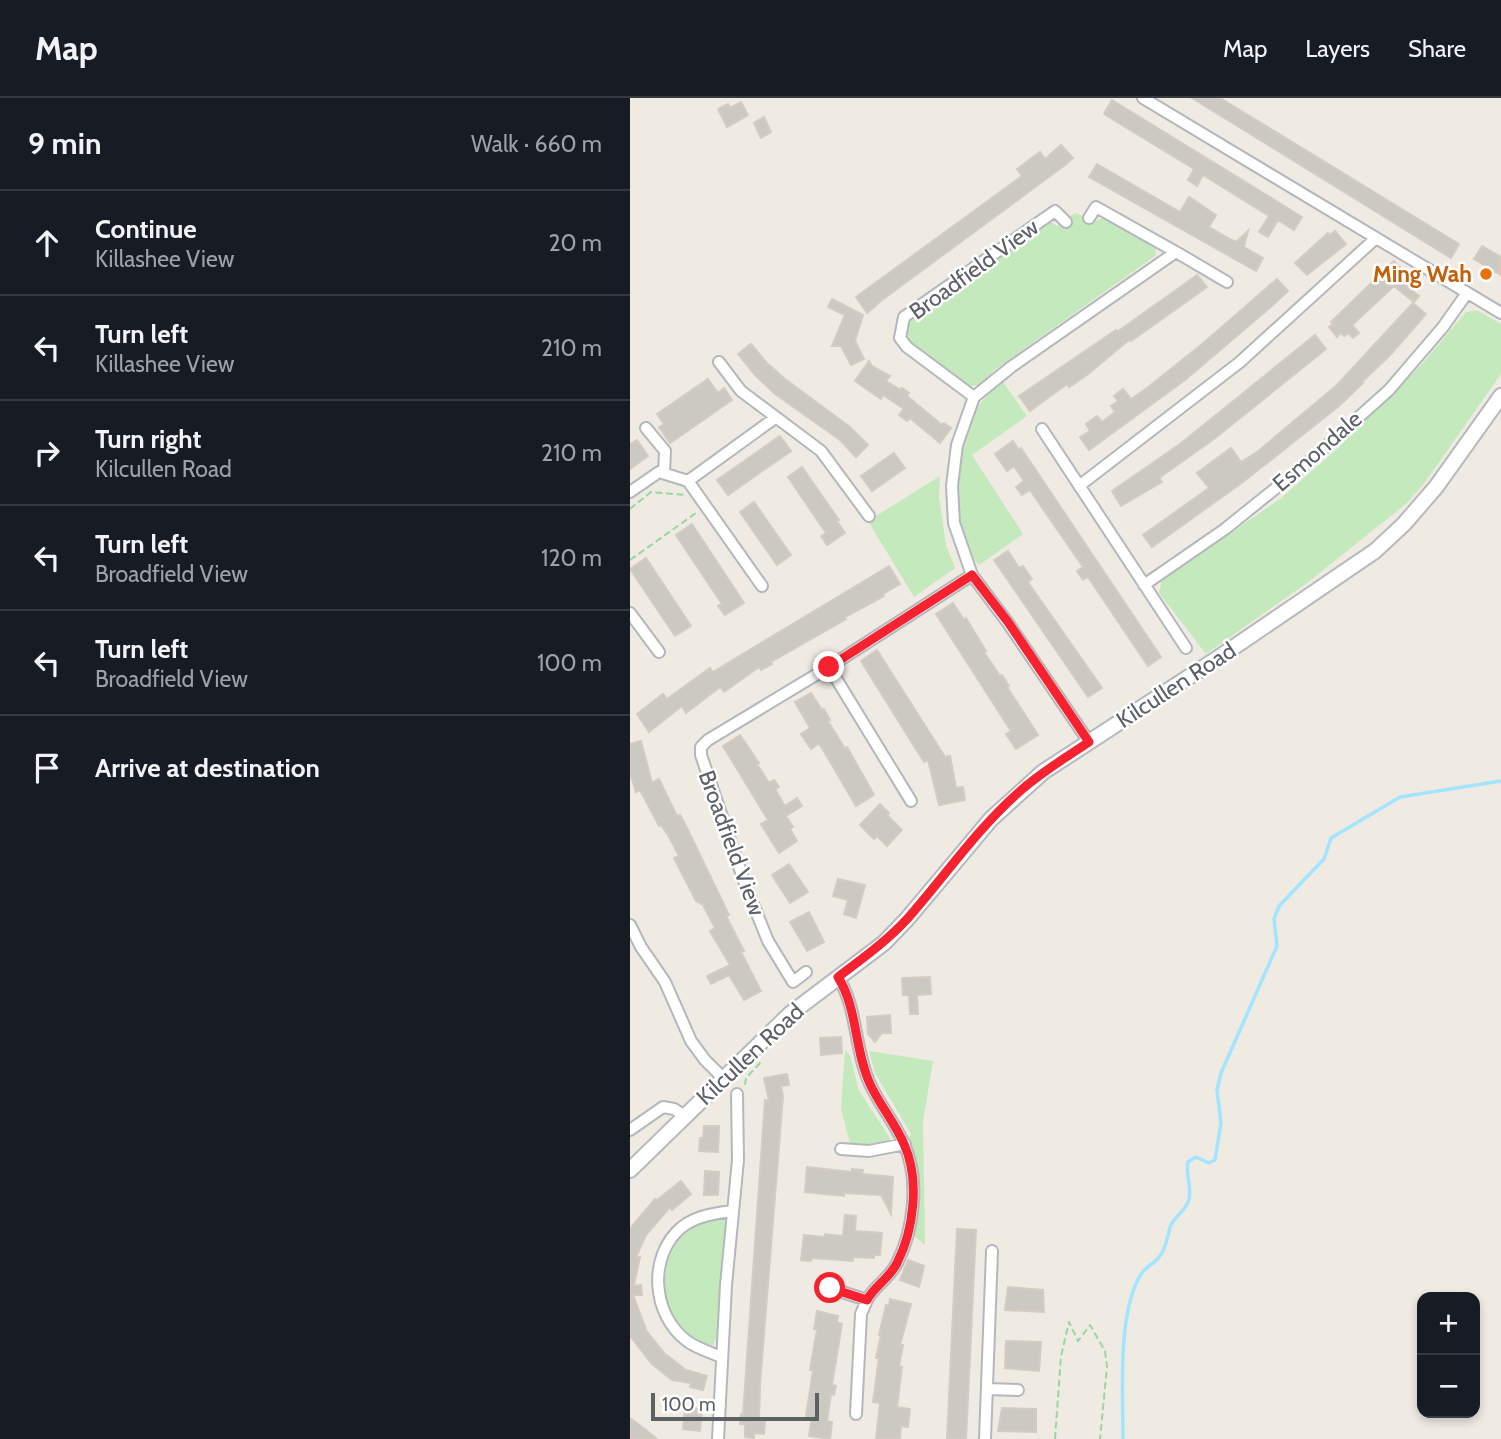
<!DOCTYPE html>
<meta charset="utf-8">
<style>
body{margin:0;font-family:Cabin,sans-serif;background:#242831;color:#f1f3f6}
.controls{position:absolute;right:21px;bottom:21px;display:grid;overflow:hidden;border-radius:14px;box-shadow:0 4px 10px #0003}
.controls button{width:63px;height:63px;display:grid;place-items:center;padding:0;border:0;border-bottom:2px solid #363941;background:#171b24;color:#f1f3f6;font:35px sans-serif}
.scale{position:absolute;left:21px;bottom:18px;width:168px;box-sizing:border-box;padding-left:7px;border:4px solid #5b6165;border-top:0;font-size:19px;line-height:24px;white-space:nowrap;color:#5b6165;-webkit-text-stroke:5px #fff;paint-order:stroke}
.stop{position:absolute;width:21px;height:21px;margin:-16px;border:5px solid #f6222f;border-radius:50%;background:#fff}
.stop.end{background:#f6222f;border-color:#fff;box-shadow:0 2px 7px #0008}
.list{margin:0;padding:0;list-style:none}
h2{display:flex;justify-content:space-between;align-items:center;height:91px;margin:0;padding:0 28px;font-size:30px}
h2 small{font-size:23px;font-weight:400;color:#9ea1a6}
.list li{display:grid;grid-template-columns:46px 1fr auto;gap:21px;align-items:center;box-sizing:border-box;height:105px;padding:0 28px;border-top:2px solid #363941}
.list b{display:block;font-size:26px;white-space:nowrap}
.list p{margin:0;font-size:23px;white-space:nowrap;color:#9ea1a6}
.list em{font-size:23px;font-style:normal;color:#9ea1a6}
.icon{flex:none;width:38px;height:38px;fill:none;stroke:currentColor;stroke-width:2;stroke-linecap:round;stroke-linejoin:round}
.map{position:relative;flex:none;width:871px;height:1341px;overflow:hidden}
header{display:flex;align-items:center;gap:42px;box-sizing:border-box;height:98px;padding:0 35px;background:#171b24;border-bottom:2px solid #363941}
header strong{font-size:33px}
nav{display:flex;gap:38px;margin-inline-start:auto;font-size:24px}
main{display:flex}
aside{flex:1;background:#171b24}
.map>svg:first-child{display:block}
</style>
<header>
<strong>Map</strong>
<nav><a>Map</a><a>Layers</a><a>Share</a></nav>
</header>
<main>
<aside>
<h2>9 min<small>Walk · 660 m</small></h2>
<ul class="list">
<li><svg class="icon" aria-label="ahead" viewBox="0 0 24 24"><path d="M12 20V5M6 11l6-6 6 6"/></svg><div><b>Continue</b><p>Killashee View</p></div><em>20 m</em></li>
<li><svg class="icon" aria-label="left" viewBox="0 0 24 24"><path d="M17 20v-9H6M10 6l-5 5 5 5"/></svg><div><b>Turn left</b><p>Killashee View</p></div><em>210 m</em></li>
<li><svg class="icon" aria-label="right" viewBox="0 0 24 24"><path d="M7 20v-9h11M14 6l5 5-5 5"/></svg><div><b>Turn right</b><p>Kilcullen Road</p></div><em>210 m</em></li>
<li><svg class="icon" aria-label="left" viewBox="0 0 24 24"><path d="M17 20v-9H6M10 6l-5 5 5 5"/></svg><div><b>Turn left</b><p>Broadfield View</p></div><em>120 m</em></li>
<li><svg class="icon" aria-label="left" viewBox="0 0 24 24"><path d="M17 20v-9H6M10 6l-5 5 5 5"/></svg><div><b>Turn left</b><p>Broadfield View</p></div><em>100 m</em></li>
<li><svg class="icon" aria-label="arrive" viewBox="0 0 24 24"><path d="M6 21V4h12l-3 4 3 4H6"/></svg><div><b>Arrive at destination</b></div></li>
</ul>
</aside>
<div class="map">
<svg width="871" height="1341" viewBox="0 0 871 1341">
<rect width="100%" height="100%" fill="#efebe3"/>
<path fill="#c4e9bd" d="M445,115L464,123L478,119L521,143L526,150L525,158L364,272L351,287L337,288L276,240L278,224L416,121L427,128Z
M847,212L871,226V276L793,387L776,406L677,485L576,556L529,495L532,482L650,401L709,349L793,265L836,214Z
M373,284L397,318L342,357L393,436L349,467L345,463C340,450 332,436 329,423C322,390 330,328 353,302C358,296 366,290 373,284Z
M310,378L309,399L316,447L325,470L284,499L238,423Z
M215,952L220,957L229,993L260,1040L254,1047L228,1049L220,1045L211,1011Z
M239,953L303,963L293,1023L295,1147L281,1135L285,1076L278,1041L281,1036L245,975Z
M89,1118L97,1126L88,1237L83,1247C71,1247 63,1241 55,1233C28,1206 28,1161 56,1135C65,1125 77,1122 89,1118Z"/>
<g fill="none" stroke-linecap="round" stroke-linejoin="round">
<path stroke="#a3e4ff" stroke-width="3.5" d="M493,1341C493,1295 487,1215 511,1176C516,1169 525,1165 530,1158C537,1149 537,1137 541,1127C545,1118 557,1112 559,1101C562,1088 555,1076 558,1064L566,1059L579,1065L585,1062L591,1025L587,992L591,975L647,848L644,821L649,808L694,761L701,740L770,699L871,683"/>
</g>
<path fill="#ccc8c2" stroke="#d4cbc1" stroke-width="2" d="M562,0H590L829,146L821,160Z
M482,2L672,119L664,132L648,122L638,139L629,134L639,118L573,77L567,88L558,82L564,71L474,16Z
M111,4L118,17L97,29L88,11L98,6L100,10Z
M134,19L141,34L131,40L124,25Z
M431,47L443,60L435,67L252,202L237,215L226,199L392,78L387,71L410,54L415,61Z
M467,66L550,114L559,99L586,117L579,129L598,140L606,144L618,133L614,149L633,160L626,173L459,79Z
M705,133L716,146L677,177L665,165L698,135L700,137Z
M852,148L871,159V177L844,161Z
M764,163L775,175L769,181L789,198L784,204L764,188L722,227L729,235L723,240L718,235L714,238L711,235L707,239L699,229L703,226L701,224Z
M567,177L577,189L501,243L499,242L457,277L439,289L437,286L400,313L389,298L486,232L487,234Z
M647,181L658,193L642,208L555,282L459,352L450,339L460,333L456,326L467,318L472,324L485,314L481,308L488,303L484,298L493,291L501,301L517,290L571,247Z
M202,201L233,217L225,243L234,261L221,267L211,248H202L215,217L198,209Z
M783,205L796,216L761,256L732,284L733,285L709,308L613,384L522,449L513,437L579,390L567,375L601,350L611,364L627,354L707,287Z
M685,237L696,251L584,341L529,380L532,384L491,408L482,393L550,346Z
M121,246L137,265L155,281L220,329L238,347L226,359L210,342L145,296L125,277L108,256Z
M239,263L242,268L260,278L256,283L271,292L272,290L279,295L277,298L312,327L314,325L321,330L310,345L280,320L277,323L269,317L274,311L253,297L251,301L225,283Z
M78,281L88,295L94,290L102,302L40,345L29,329L34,326L27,316Z
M150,338L161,353L98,397L87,382Z
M7,342L18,358L0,371V346Z
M383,343L389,352L391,350L531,559L518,568L458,479L453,482L447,473L453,469L400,392L392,397L386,389L394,383L384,368L377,373L365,356Z
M264,355L275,370L242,393L231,378Z
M172,369L209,422L207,423L215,435L197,447L191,438L196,435L158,379Z
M124,404L161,457L147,467L110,414Z
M62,426L114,505L95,517L88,508L92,506L46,437Z
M378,453L389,470L393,468L402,481L398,484L402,490L472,590L458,599L364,462Z
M16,460L61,528L45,538L0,471Z
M259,468L270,486L253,496L254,498L215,519L216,521L141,564L142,566L131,572L129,569L94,594L90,589L56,615L52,608L19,634L7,616L33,596L37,601L80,570L83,574Z
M323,505L334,522L336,520L356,553L354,554L370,578L372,577L379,588L377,589L408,637L386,651L376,636L381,633L306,516Z
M247,552L315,659L320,658L326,690L333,689L335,702L309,707L298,662L294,664L231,563Z
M181,595L192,612L194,611L200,622L198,623L215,651L217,649L244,697L226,708L189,645L181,651L171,636L180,630L165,604Z
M110,637L129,665L127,666L139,685L144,682L149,689L145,691L155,708L167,700L172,708L156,718L163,729L160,731L167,743L149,755L131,726L138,722L93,648Z
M11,643L22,685L29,681L47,718L50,717L56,728L99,817L96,818L114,853L111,854L131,893L114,902L99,877L81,886L77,878L100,867L80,833L85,830L73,807L66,803L44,760L49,758L38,737L31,727L29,728L10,692L6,694L0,675V646Z
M250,706L259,715L257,717L272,732L257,748L247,738L244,741L230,727Z
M159,766L178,794L160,805L142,777Z
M208,781L235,787L226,820L214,816L218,802L203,798Z
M179,814L194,844L177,853L160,824Z
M300,879L301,896L287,897L288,916H280L279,897H273L272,880Z
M260,917L261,935H252L245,944L238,936L237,919Z
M211,939L212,955L191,957L190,940Z
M157,976L159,987L151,988L153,998L130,1286L129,1323L135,1324L134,1336L124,1335V1340L115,1339V1326H110L111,1316L113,1317L135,1002L139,1003L134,980Z
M74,1028H89L88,1054L69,1053L70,1040H73Z
M177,1069L222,1074V1071L233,1072L232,1076L263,1079L261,1116L251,1097L214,1095V1098L175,1094Z
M75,1073L89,1074L88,1097H74Z
M51,1083L61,1096L42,1112L40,1109L16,1137L6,1159H10L4,1187L0,1186V1132L2,1128L25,1101L27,1102Z
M215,1117L226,1118L225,1133L252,1135L250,1157H244V1160L223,1159V1163L182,1160L181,1163L171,1162L174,1137L195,1139V1136L213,1138Z
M327,1131L346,1132L336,1341H317Z
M278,1162L294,1168L289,1189L270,1182Z
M11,1187L12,1197H3L17,1234L34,1255L56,1272L77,1278L73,1292L60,1289L61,1285L42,1282L22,1266L0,1238V1188Z
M378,1189L413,1192L414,1214L375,1212Z
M260,1201L281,1206L270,1247H273L269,1268L272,1269L267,1309L280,1311L278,1329L271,1328L270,1341H246L250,1305L243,1304L249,1260H246L251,1237H249L256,1207L259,1208Z
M187,1213L208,1218L207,1224L212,1226L202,1287L206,1288L204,1297L201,1296L197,1323L202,1324L200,1341L179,1338L182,1318H176L183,1272H180L187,1231H184Z
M376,1243L411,1244L409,1273L375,1270Z
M55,1310L72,1311L70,1333L53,1331Z
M372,1310L406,1311V1334L368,1333Z
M0,1320L16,1332L27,1341H0Z"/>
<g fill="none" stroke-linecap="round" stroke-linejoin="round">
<g stroke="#b4b7bb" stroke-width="14">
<path id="street" d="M513,0L871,215
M459,120L466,109L546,154
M89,264L111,293L191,353L239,418
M344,299L277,249L270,240L274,219L425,113L436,124
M16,330L35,353L34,375
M412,331L556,550
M58,383L132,488
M449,388L610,264L746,140
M0,394L29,374L58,383L145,320
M514,487L595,431L682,361L759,292L813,229L837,195
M0,515L29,554
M199,569L281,703
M459,644L378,525L342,477L324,425L322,388L327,347L344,299L381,269L546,154L597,184
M0,827L11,849L35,884L61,943L75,962L93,980
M176,874L163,884L138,843L115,786L71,657V649L78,642L199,569L342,477
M0,1032L33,1009L44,1011L55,1018
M211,1051L239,1053L275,1046
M200,1190L237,1202C244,1188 260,1180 267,1165C284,1132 290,1081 274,1046C265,1025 249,1006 240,986C224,951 228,911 208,879
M91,1259C80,1254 66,1250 57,1243C22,1217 17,1158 52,1129C66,1118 85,1115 103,1113
M357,1291L388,1292
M226,1316L231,1216L237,1202
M88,1341L96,1187L108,1062L107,996
M355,1341L362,1153"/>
</g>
<g stroke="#b5babe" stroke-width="18">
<path id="secondary" d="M0,1072L160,916L254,845L278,820L361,721L413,674L588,560L745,453L774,426L806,389L871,298"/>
</g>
<path stroke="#9bd5a3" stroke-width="2" stroke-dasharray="7 3.5" stroke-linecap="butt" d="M0,411L21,394L55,397
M0,462L66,415
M115,987L116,980L131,964
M425,1341L431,1258L439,1224L448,1243L460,1227L475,1253L477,1269L470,1341"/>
<use href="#street" stroke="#fff" stroke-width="10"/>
<use href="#secondary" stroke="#fff" stroke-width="14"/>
</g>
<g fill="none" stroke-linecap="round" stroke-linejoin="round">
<path stroke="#f6222f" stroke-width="9" d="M199,569L342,477L378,524L459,644C435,660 410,675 389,694C347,731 315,778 278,820C257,843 233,860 208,879C228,911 224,951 240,986C249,1006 265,1025 274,1046C290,1081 284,1132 267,1165C260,1180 244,1188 237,1202L200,1190"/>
</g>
<circle fill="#e8710a" stroke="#fff" stroke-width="2.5" cx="856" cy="176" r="7"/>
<g text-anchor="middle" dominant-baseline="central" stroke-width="5" stroke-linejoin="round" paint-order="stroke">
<g font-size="23" fill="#5b6165" stroke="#fff">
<text transform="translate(344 171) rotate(-36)">Broadfield View</text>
<text transform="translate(687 353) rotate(-41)">Esmondale</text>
<text transform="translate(546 587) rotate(-33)">Kilcullen Road</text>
<text transform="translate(102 745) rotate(70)">Broadfield View</text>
<text transform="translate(120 956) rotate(-43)">Kilcullen Road</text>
</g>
<g font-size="23" font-weight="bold" fill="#c56008" stroke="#fff" text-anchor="end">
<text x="842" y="176">Ming Wah</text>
</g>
</g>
</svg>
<div class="controls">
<button>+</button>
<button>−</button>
</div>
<div class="scale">100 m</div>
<div class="stop" style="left:200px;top:1190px"></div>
<div class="stop end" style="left:199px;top:569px"></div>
</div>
</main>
